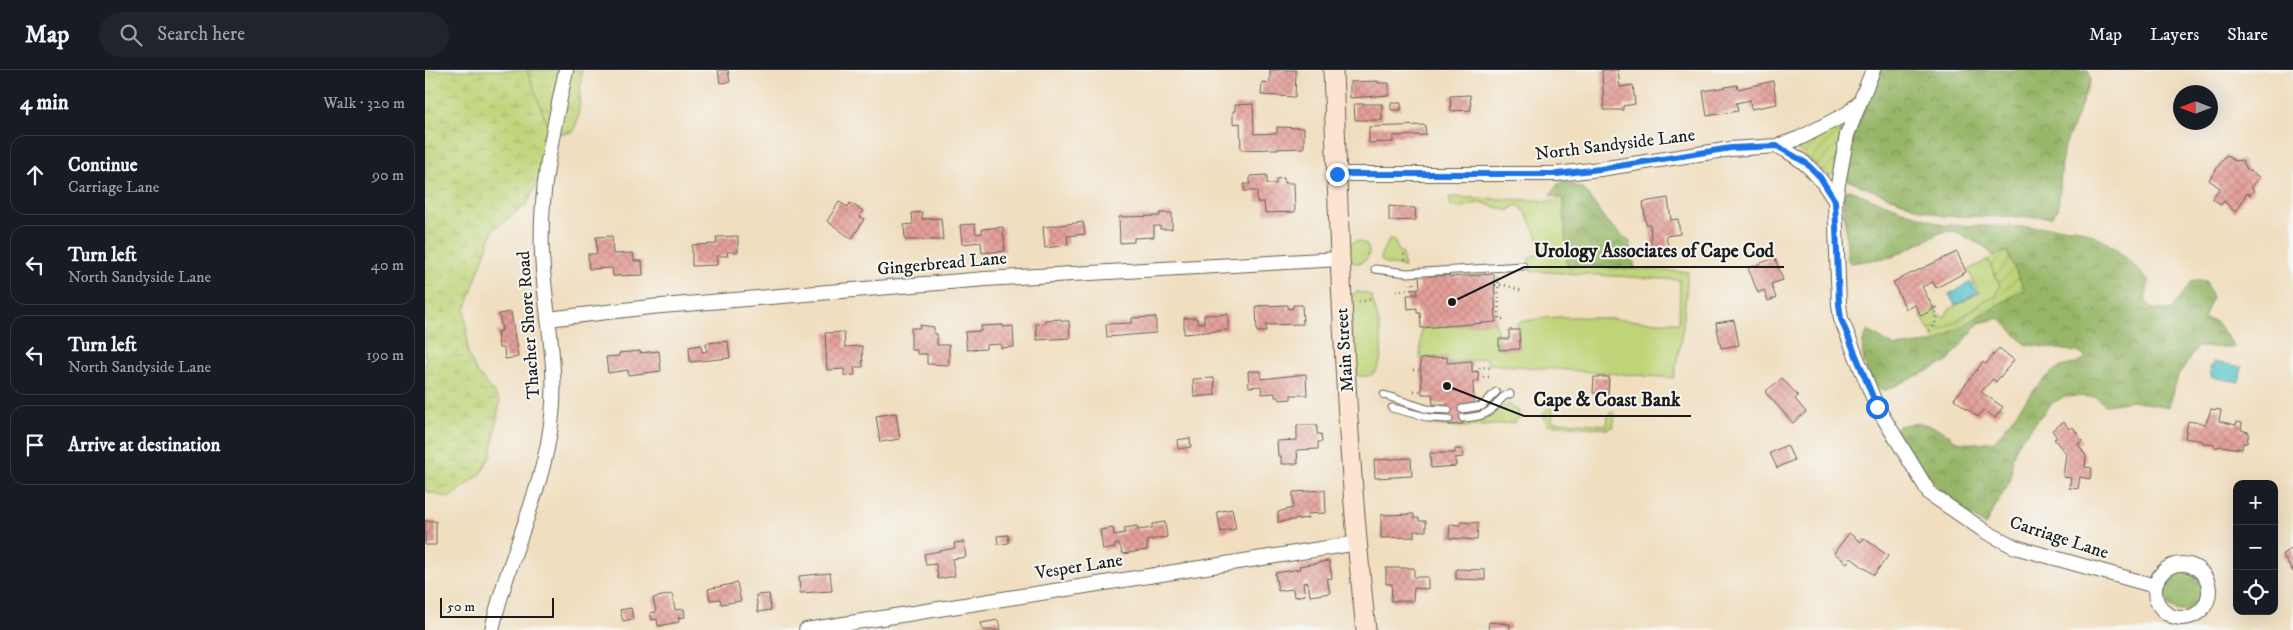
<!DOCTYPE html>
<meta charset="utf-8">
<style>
body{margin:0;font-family:"IM FELL DW Pica",serif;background:#20242c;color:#f1f3f6}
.controls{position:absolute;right:15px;bottom:15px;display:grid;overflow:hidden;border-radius:10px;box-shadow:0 5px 20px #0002}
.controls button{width:45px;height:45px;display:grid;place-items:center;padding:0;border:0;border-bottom:1px solid #363941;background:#171b24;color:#f1f3f6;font:25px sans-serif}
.compass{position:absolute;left:1748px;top:15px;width:45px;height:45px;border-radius:50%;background:#171b24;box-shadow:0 5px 20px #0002;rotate:270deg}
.scale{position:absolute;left:15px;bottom:12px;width:114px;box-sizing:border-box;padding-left:5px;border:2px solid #1c1c1c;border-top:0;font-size:14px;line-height:18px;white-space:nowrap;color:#1c1c1c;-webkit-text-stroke:4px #f6f6f2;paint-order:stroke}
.stop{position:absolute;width:15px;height:15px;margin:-11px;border:4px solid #1a73e8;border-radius:50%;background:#fff}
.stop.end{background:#1a73e8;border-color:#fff;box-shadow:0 1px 5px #0008}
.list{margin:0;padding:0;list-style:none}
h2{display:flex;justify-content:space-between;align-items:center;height:65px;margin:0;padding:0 20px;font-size:21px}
h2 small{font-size:16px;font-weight:400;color:#9ea1a6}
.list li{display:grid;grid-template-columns:32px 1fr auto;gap:15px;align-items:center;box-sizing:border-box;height:80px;margin:0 10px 10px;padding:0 10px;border:1px solid #363941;border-radius:15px}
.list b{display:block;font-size:19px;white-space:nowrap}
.list p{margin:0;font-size:16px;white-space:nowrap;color:#9ea1a6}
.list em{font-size:16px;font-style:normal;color:#9ea1a6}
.icon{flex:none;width:28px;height:28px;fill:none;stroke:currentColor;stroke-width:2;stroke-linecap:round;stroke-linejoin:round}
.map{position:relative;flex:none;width:1868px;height:560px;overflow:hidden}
header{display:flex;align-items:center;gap:30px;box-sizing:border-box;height:70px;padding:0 25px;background:#171b24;border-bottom:1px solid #363941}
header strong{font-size:24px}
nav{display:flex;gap:28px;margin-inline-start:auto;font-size:18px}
.search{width:350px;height:45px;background:#20242c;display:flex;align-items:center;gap:12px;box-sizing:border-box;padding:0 18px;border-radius:28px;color:#9ea1a6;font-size:19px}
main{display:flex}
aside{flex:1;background:#171b24}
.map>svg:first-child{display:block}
</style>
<header>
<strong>Map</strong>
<div class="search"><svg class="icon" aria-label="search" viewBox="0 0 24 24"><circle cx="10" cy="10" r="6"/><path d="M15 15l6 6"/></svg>Search here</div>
<nav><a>Map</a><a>Layers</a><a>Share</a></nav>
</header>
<main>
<aside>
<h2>4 min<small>Walk · 320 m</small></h2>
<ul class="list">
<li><svg class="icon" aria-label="ahead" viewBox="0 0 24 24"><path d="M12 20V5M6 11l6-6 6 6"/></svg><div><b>Continue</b><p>Carriage Lane</p></div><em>90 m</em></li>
<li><svg class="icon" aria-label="left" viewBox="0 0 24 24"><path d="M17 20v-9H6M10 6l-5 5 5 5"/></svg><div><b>Turn left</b><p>North Sandyside Lane</p></div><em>40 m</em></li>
<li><svg class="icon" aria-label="left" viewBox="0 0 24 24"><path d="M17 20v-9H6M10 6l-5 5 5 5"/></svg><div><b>Turn left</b><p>North Sandyside Lane</p></div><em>190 m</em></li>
<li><svg class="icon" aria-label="arrive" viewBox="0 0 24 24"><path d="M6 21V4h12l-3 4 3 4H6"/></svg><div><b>Arrive at destination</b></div></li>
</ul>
</aside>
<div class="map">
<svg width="1868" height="560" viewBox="0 0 1868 560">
<defs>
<pattern id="forest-crowns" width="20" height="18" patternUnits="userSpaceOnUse" patternTransform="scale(1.25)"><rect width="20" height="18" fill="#97b668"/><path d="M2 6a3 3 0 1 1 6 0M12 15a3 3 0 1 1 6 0" fill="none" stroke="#7a9355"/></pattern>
<pattern id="wetland-marsh" width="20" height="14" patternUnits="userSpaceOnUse" patternTransform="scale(1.25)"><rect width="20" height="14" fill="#bfd478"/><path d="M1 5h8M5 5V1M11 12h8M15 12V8" fill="none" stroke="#a4b567"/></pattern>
<pattern id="park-crowns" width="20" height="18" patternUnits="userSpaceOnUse" patternTransform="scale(1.25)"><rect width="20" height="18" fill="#bfd478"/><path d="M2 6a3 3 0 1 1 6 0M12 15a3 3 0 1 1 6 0" fill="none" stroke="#a4b567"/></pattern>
<pattern id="garden-furrows" width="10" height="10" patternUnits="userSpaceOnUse" patternTransform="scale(1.25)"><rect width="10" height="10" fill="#bfd478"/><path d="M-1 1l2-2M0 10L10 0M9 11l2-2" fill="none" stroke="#a4b567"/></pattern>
<pattern id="building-cross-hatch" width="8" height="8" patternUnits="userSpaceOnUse" patternTransform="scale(1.25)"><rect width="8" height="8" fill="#e49f99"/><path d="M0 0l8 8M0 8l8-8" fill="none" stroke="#c38883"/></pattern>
</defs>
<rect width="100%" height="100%" fill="#f6f6f2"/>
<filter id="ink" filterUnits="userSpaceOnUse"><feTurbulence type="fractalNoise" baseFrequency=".02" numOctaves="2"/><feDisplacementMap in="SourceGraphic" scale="10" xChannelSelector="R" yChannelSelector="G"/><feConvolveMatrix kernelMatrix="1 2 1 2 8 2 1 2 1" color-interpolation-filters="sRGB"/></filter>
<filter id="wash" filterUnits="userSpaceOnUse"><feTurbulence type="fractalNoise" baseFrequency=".0096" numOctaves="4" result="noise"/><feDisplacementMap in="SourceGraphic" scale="20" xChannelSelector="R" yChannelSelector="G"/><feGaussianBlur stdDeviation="1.12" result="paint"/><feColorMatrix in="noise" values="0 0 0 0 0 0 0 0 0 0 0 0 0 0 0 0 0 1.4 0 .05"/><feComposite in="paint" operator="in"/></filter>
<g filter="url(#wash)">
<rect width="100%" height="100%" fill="#f0debf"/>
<path fill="#bfd478" stroke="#6e784a" d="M1024,127L1130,131L1133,128H1138L1142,195L1263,202L1258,256L1249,308L1063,294L1061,287L1047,291L1022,293V287L995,289L996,258L1071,252L1074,279H1095L1092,253C1144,239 1201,254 1254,252L1255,210L1106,201L1103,195L1104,188L1116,183C1113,163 1106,149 1093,134L1083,141L1056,132L1034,138L1026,136Z
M964,170H969L974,182H977L979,197L961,194L956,190V184Z
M922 182a11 11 0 1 1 22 0a11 11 0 1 1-22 0Z
M1563,190L1575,215L1571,226L1561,230L1520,259L1511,257L1504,260L1496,246L1512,236L1511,244L1520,247L1523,240L1554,223L1543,200Z
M931,222L941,223L946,226C953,244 971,312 934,306L929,300L925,228Z
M1083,334L1093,340L1094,348L1090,352C1070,356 1014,361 997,351L1038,354V352L1062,348Z
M1124,337L1128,340L1127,351L1182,355L1183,346L1186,342L1190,344L1188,357L1183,359L1122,354L1118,343Z"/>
<path fill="url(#forest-crowns)" stroke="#5a6942" d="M1456,0H1663L1666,10L1638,81L1633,140L1626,147L1517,146L1495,139L1422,110C1420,72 1442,34 1456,0Z
M1138,111L1159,119L1181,151L1205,172L1210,199L1142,195L1138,128L1125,126L1132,115Z
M1424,120L1517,155L1650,158C1679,166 1705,189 1724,212L1720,229L1727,239L1746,240L1767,211H1781L1787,228L1779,248L1791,252L1810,277H1772L1753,306L1744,337L1708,331L1681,335L1670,327L1640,326L1627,333L1593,373L1587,389L1586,409L1560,455L1528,434L1508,413L1472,362L1471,357C1488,351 1506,353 1521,363C1525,366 1529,371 1534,372C1545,375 1559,372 1570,371C1589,347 1606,319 1630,300C1640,293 1652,297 1661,287L1653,282L1600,274L1574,248L1554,253L1522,292L1459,321L1455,320C1441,308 1431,277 1443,261L1470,277L1511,272L1599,219L1581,181L1569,187L1560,177L1529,161L1517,162L1467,187L1425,193L1423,190L1418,129L1420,122Z
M1737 521a20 20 0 1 1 40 0a20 20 0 1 1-40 0Z"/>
<path fill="url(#wetland-marsh)" stroke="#6e784a" d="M0,0H135L129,84L101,135L68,160L40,240L43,283L51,301L75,330L66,385L56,404L24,428L0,421Z"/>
<path fill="url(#park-crowns)" stroke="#6e784a" d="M102,0H157L153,49L148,62L126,64Z"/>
<path fill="url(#garden-furrows)" stroke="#6e784a" d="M1409,57L1415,58L1416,66L1410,103L1404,106L1374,81L1373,76Z
M1581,181L1599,219L1511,272L1504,260L1511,257L1520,259L1561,230L1571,226L1575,215L1563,190Z"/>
<path fill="#54c2cb" stroke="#386f74" d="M1546,212L1552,223L1530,235L1524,224Z
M1789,292L1817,297L1814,312L1786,307L1785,296H1788Z"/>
<g id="blocks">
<path fill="url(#building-cross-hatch)" d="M293,0H303L305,12L295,13Z
M845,0H871L870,27L836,25L837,12L845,13Z
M1177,0H1193L1195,17L1208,15L1210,34L1198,36V40H1179Z
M953,11V13H964V25L925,28V12Z
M1348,11L1352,34L1326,39L1325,30L1311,33L1313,41L1282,46L1278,21L1312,15L1313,19Z
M1045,25L1046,40L1026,41L1025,26Z
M966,33H976V40H966Z
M828,34L829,64L852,63V57L879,58V78L816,80L815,53L808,54V41H810V35Z
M929,34H957V50H930Z
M1000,55L1001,65L968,66V72L944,73V57Z
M1801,85L1810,91L1817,90L1822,99L1834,107L1826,117L1829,120L1825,125L1822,123L1810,142L1799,131L1796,135L1787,128L1795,118L1784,110Z
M842,105V114H851V109L859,108V113H869L870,142L840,143L839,132H832V121H819V114H825V106Z
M1243,128L1246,150L1253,149L1255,164L1241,166L1244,182L1227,185L1225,154H1221L1218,132Z
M414,132L423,137L425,133L438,141L434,146L439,149L427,169L402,151Z
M964,136L990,138L991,150L964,151Z
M497,142V149L516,148L518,170H480L479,155L488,154L487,143Z
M735,143H747V159H735V156H729V167L709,168V172L695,173L694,147L735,146Z
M658,152L660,164L642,166L643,175L620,178L618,157Z
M550,154L551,164L557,163V159L578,157L580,181L557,183L556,172L537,174L535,155Z
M187,166L188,184L208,183L209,191H217L218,205L188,206L187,198L164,199L163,184H172L171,167Z
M313,166V182H302L303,186H292V195L267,196V175L292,174L291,167Z
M1532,182L1541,202L1511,218L1508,212L1497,217L1509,239L1496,246L1490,235L1481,239L1468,212Z
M1350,188L1358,210L1346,214L1351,228L1343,231L1339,220L1333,223L1323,198Z
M1004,202V206L1024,205V207L1069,204L1071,252L996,258L995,243H992V238L983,239L982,225H992V218H995L994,206Z
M863,235V239L868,238V235H877L878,254L841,255V262H832L831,236Z
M86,242L93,287L80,289L79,278H74L72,262L77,261L74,244Z
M803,244V260L759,264V248H772V253H779V245Z
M731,247V263L682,267L681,254L707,253V248Z
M636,249L637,251H644L645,268L612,270L611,254L620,253V250Z
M1309,250L1314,275L1296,278L1291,253Z
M495,255L509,257V264H512V275H524V295L502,294V284H492V280H486V258H495Z
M578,255V257L588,256L589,277L576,278V274L561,275V279L542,280L540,262L556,261V256Z
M1084,260H1094L1095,279L1074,280V269H1084Z
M419,262L420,277L437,276L438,297H429L430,305L419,306V299L402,300L400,263Z
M303,271L305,288L265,292L264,277L276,275L277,282L282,281L281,273Z
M1574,278L1589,290L1571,312L1568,309L1556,322L1578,337L1570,348L1559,340L1553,347L1529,329L1558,292L1561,294Z
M215,281V283L234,281L236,301L203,305V300L183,303L181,287L194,286V283Z
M1022,287V293L1047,291V302L1053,301L1054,311H1048L1049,333L1037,335L1038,354L1024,355L1023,334H1008L1007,324H997L995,289Z
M823,301H836V309L881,304L882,325H866V329L855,330L854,327H850V323L837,324L836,316L824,317Z
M1169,307H1184L1183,324L1168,323Z
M789,308L790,325L769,327L768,309Z
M1357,308L1373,326L1370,329L1381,342L1368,353L1340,322Z
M1786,339L1796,340L1794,351L1811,355L1812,352L1817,353L1816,360L1824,362L1822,373H1818L1817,379L1795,376L1791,378L1789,375L1778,373V371L1760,368L1763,351L1781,354Z
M471,343L475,369L455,372L451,346Z
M1639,352L1644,359L1648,357L1657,371L1653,374L1661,386L1660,397L1667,398L1665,409L1655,407L1653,419L1644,418L1646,408L1638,407L1641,384L1629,369L1632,368L1627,360Z
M872,355H892V364H896L897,372H893V379L872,380L873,394H856V386H853L852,371L872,370Z
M765,368L766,377L753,379L752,370Z
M1362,375L1369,390L1352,398L1345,383Z
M1030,379H1037L1038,387L1030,388L1031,396L1006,398L1005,383H1030Z
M986,388L987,406L950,408L949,390Z
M900,420L901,443L882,444L883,448L853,452V442L868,438V422Z
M807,439L811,459L796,462L792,442Z
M989,444V448H994V451H1001V461H989V467L956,468V445Z
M0,451H11V475H0Z
M740,452L742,467L723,470L722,480L698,484L694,474H690V478L678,480L675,460L688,458L689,465L700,463L699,458L712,456L713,460L727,458V454Z
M1036,452L1053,453L1052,470L1024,468L1025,454L1036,455Z
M1424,463L1436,472L1439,468L1463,486L1449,505L1426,488L1422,493L1409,483Z
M583,465L584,473L573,474L572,466Z
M539,472L541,487L527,489L530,506L513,509L511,494L501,495L499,484L530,478L529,473Z
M1868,478V502L1857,484Z
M904,491L907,508L902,509L905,523L885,526L883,512L878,513L880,525L869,527L868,519L853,521L850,503L875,499L874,496Z
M961,498H989V507H1003V519L989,518L988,531H966L967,514H961Z
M1031,499L1060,500V510L1031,509Z
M405,503L407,521L375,523L374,506Z
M312,513L316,531L296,534L295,529L285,530L283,519Z
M247,524L250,540L259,539L260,547L253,548L254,552L233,556L232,549L227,550L225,543L231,542L228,528Z
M344,524L346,540L333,542L331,525Z
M206,538L208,549L198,551L195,540Z
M573,550L575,560H558L556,553Z
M1064,552L1085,554V560H1063Z"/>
</g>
</g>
<g filter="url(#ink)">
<use href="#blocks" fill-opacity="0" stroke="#666055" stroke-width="1"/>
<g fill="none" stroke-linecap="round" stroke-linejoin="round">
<g stroke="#666055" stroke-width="9">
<path id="lane" d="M950,199L982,203L1098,196
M959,325L1002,339L1023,340
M967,338L1005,348L1024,349
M1037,339L1057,336L1071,322
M1038,348C1052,347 1062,346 1072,334C1076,329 1078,326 1085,324"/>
</g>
<g stroke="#666055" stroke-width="16">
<path id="street" d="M1435,32L1422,65L1410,131L1414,234L1416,249L1452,337L1505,424L1561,462L1590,477L1730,516
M1352,76C1380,89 1395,106 1410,131
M912,104H1132L1175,99L1306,79L1352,76L1375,68L1423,43L1435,32L1448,0
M123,249L225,237L560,209L915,189
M1730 521a27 27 0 1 1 54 0a27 27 0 1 1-54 0Z
M67,560C82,488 120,419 127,346C133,292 119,237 117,183C114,121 128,61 141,0
M381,560L933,473"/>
</g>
<g stroke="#666055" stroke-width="21">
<path id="secondary" d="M908,0C915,187 920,374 941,560"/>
</g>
<path stroke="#666055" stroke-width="2.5" stroke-dasharray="1 4" stroke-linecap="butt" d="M979,184L980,192
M1073,207L1074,249H1079
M989,213V225
M1070,215H1079L1098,221
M971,221L986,219V214
M934,232L947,229
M1504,260L1510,255L1511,237
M988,300H996
M1051,302L1055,297L1067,298
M1053,307H1067
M989,321H997"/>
<use href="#lane" stroke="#fff" stroke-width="7"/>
<use href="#street" stroke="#fff" stroke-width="14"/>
<use href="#secondary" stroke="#fde4d1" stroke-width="19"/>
</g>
</g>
<g fill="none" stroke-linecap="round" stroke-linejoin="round" filter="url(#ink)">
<path stroke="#1a73e8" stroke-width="6" d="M912,104H1132L1175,99L1306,78L1352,76L1381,93L1395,107L1410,131L1414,234L1416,249L1452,337"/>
</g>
<g text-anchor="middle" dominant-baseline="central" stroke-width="4" stroke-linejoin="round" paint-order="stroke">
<g font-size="18" fill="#1c1c1c" stroke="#f6f6f2">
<text transform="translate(1190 75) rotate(-7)">North Sandyside Lane</text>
<text transform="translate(517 194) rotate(-5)">Gingerbread Lane</text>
<text transform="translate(104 255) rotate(-94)">Thacher Shore Road</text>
<text transform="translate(920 280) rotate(-94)">Main Street</text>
<text transform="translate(1634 468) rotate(18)">Carriage Lane</text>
<text transform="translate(654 497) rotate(-9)">Vesper Lane</text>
</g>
</g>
<path fill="none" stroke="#1c1c1c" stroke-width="2" d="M1027 232L1099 197H1359M1022 316L1099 346H1266"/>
<g fill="#1c1c1c" stroke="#f6f6f2" stroke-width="2">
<circle cx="1027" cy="232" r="5"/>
<circle cx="1022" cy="316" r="5"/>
</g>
<g font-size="19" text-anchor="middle" font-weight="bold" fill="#1c1c1c" stroke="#f6f6f2" stroke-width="4" stroke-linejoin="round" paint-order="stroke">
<text x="1229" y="187">Urology Associates of Cape Cod</text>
<text x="1182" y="336">Cape &amp; Coast Bank</text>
</g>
</svg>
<div class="controls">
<button>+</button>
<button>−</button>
<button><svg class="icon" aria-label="locate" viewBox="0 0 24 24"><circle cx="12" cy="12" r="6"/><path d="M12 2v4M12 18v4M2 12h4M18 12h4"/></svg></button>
</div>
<svg class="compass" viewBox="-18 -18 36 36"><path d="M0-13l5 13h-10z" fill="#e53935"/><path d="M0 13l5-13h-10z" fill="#9ea1a6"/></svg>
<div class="scale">50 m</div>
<div class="stop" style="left:1452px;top:337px"></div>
<div class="stop end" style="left:912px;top:104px"></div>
</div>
</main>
